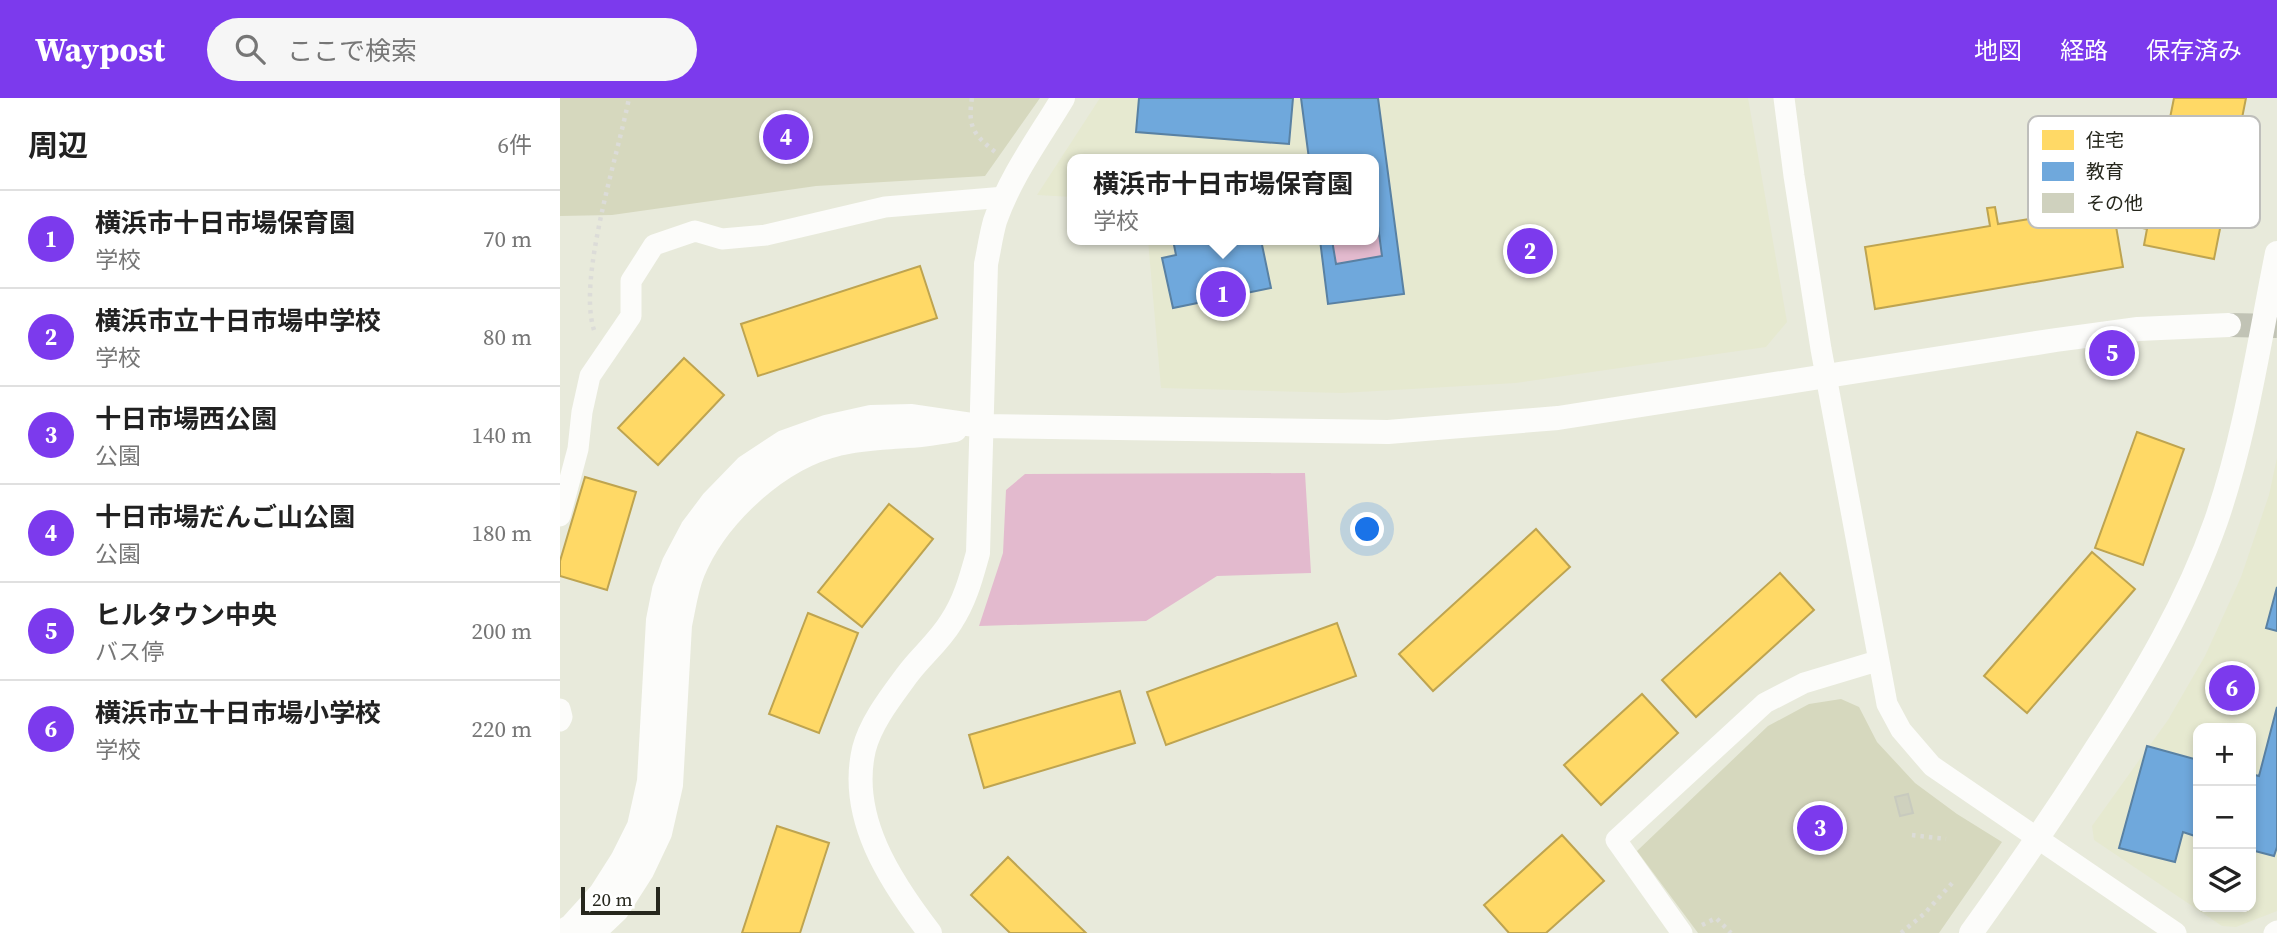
<!DOCTYPE html>
<html lang="ja">
<meta charset="utf-8">
<style>
body{margin:0;font-family:"Source Serif 4","Noto Sans JP",serif;background:#f6f6f6;color:#222}
.controls{position:absolute;right:21px;bottom:21px;display:grid;overflow:hidden;border-radius:14px;box-shadow:0 4px 10px #0003}
.controls button{width:63px;height:63px;display:grid;place-items:center;padding:0;border:0;border-bottom:2px solid #e0e0e0;background:#fff;color:#222;font:35px sans-serif}
.scale{position:absolute;left:21px;bottom:18px;width:79px;box-sizing:border-box;padding-left:7px;border:4px solid #26271d;border-top:0;font-size:19px;line-height:24px;white-space:nowrap;color:#26271d;-webkit-text-stroke:5px #fff;paint-order:stroke}
.you{position:absolute;left:808px;top:432px;width:24px;height:24px;margin:-18px;border:5px solid #fff;border-radius:50%;background:#1a73e8;box-shadow:0 0 0 10px #1a73e833}
.badge{display:grid;place-items:center;width:46px;height:46px;border-radius:50%;background:#7c3aed;color:#fff;font-size:23px;font-weight:700}
.pin{position:absolute;translate:-50% -50%;border:4px solid #fff;box-shadow:0 2px 7px #0006}
.popup{position:absolute;left:507px;top:56px;width:312px;height:91px;box-sizing:border-box;display:grid;place-content:center;border-radius:14px;background:#fff;filter:drop-shadow(0 2px 5px #0005);font-size:23px;white-space:nowrap;color:#767676}
.popup b{font-size:26px;color:#222}
.popup::after{content:'';position:absolute;left:50%;top:100%;margin-left:-14px;border:14px solid transparent;border-top-color:#fff}
.list{margin:0;padding:0;list-style:none}
h2{display:flex;justify-content:space-between;align-items:center;height:91px;margin:0;padding:0 28px;font-size:30px}
h2 small{font-size:23px;font-weight:400;color:#767676}
.list li{display:grid;grid-template-columns:46px 1fr auto;gap:21px;align-items:center;box-sizing:border-box;height:98px;padding:0 28px;border-top:2px solid #e0e0e0}
.list b{display:block;font-size:26px;white-space:nowrap}
.list p{margin:0;font-size:23px;white-space:nowrap;color:#767676}
.list em{font-size:23px;font-style:normal;color:#767676}
.icon{flex:none;width:38px;height:38px;fill:none;stroke:currentColor;stroke-width:2;stroke-linecap:round;stroke-linejoin:round}
.map{position:relative;flex:none;width:1717px;height:835px;overflow:hidden}
header{display:flex;align-items:center;gap:42px;box-sizing:border-box;height:98px;padding:0 35px;background:#7c3aed;color:#fff}
header strong{font-size:33px}
nav{display:flex;gap:38px;margin-inline-start:auto;font-size:24px}
.search{width:490px;height:63px;background:#f6f6f6;display:flex;align-items:center;gap:18px;box-sizing:border-box;padding:0 24px;border-radius:38px;color:#767676;font-size:26px}
main{display:flex}
aside{flex:1;background:#fff}
.map>svg:first-child{display:block}
</style>
<header>
<strong>Waypost</strong>
<div class="search"><svg class="icon" aria-label="search" viewBox="0 0 24 24"><circle cx="10" cy="10" r="6"/><path d="M15 15l6 6"/></svg>ここで検索</div>
<nav><a>地図</a><a>経路</a><a>保存済み</a></nav>
</header>
<main>
<aside>
<h2>周辺<small>6件</small></h2>
<ul class="list">
<li><span class="badge">1</span><div><b>横浜市十日市場保育園</b><p>学校</p></div><em>70 m</em></li>
<li><span class="badge">2</span><div><b>横浜市立十日市場中学校</b><p>学校</p></div><em>80 m</em></li>
<li><span class="badge">3</span><div><b>十日市場西公園</b><p>公園</p></div><em>140 m</em></li>
<li><span class="badge">4</span><div><b>十日市場だんご山公園</b><p>公園</p></div><em>180 m</em></li>
<li><span class="badge">5</span><div><b>ヒルタウン中央</b><p>バス停</p></div><em>200 m</em></li>
<li><span class="badge">6</span><div><b>横浜市立十日市場小学校</b><p>学校</p></div><em>220 m</em></li>
</ul>
</aside>
<div class="map">
<svg width="1717" height="835" viewBox="0 0 1717 835">
<rect width="100%" height="100%" fill="#e8eadb"/>
<path fill="#e6e9d0" fill-rule="evenodd" d="M540,0H1188L1227,224L1206,249L956,285L782,295L601,290L588,142H814V61H512V99L477,97Z
M1717,360V813L1676,829L1662,828L1534,742L1532,728L1608,622L1645,558L1681,479L1709,397ZM1638,630H1691V809H1638Z"/>
<path fill="#d6d8be" d="M0,0H480L425,78L256,88L52,117L0,118Z
M1281,601L1299,609L1317,644L1355,685L1397,716L1442,744L1379,835H1138L1077,753L1208,628L1249,606Z"/>
<path fill="#e3bace" d="M814,98L822,158L776,166L772,142H814Z
M745,375L751,475L657,478L586,523L419,528L443,455L446,392L465,376Z"/>
<path fill="#ffd966" stroke="#bea450" stroke-width="2" d="M1614,0H1686L1654,161L1584,147L1587,131L1578,129L1586,97L1594,99L1597,83L1588,80L1589,74L1599,73L1608,28L1601,25L1602,19L1610,20Z
M1508,98L1510,112L1552,105L1563,169L1315,211L1305,149L1430,128L1427,110L1435,109L1438,126L1475,120L1473,106L1481,104L1483,117L1493,116L1490,101Z
M360,168L377,220L198,278L181,226Z
M124,260L164,297L98,367L58,330Z
M1577,334L1624,351L1583,467L1535,450Z
M25,379L76,394L47,492L0,478V463Z
M329,406L373,441L302,529L258,494Z
M976,431L1010,469L873,593L839,556Z
M1532,454L1575,491L1467,615L1424,578Z
M1220,475L1254,512L1136,619L1102,582Z
M248,515L298,535L259,635L209,616Z
M777,525L796,578L606,647L587,594Z
M560,593L575,645L424,690L409,637Z
M1082,596L1118,635L1041,707L1004,667Z
M217,728L269,745L240,835H182Z
M1002,737L1044,783L986,835H949L924,807Z
M448,759L526,835H450L411,797Z"/>
<path fill="#6fa8dc" stroke="#5981a3" stroke-width="2" d="M579,0H733L729,46L576,34Z
M741,0H818L844,196L768,206L760,142H772L776,166L822,158L814,98V61H749Z
M613,142H701L711,190L613,210L602,160L616,157Z
M1717,489V533L1706,530Z
M1717,609V749L1714,758L1691,752V676L1699,678Z
M1587,648L1638,662V739L1623,734L1615,764L1559,750Z"/>
<path fill="#cfd1be" stroke="#c8cabe" stroke-width="2" d="M1348,696L1353,715L1340,718L1335,699Z"/>
<g fill="none" stroke-linecap="round" stroke-linejoin="round">
<path stroke="#c1c3b5" stroke-width="24" stroke-dasharray="24 12" stroke-linecap="butt" d="M1669,227L1717,228"/>
<path stroke="#dcdcd8" stroke-width="4.5" stroke-dasharray="3.5 5" stroke-linecap="butt" d="M412,0C407,31 415,38 439,57
M34,232C17,180 58,58 69,0
M1352,737L1386,741
M1142,827L1156,820L1171,835
M1341,835L1364,816L1395,782"/>
<path stroke="#fcfcfa" stroke-width="21" d="M1224,0L1234,78L1261,251L1327,606L1341,632L1372,668L1616,835
M0,418L18,351L22,314L30,278L71,218V183L94,147L135,133L162,141L206,137L325,109L445,99
M0,611L2,619L0,623
M1122,835L1056,742L1205,605L1244,585L1317,563
M1714,835L1717,833"/>
<path stroke="#fcfcfa" stroke-width="24" d="M0,835L11,828L41,795L62,762L79,728L89,683L98,522L104,492L114,465L132,431L153,403L186,369L224,344L266,329L311,319L352,318L420,328L828,334L998,320L1496,242L1578,231L1669,227
M33,835L57,812L82,773L100,735L111,687L120,527C124,509 126,491 133,474C156,418 218,360 278,346C301,340 323,340 347,338C363,338 380,334 395,332
M370,835C330,783 288,719 304,651C311,624 331,599 347,577C360,559 379,544 391,524C405,503 411,480 418,455L426,166C429,152 431,137 435,123C450,79 479,40 503,0
M1411,835C1454,775 1496,714 1536,651C1583,579 1627,505 1656,423C1686,336 1699,244 1717,155"/>
</g>
<rect x="1468" y="18" width="232" height="112" rx="10" fill="#fff" stroke="#bebebb" stroke-width="2"/>
<rect x="1482" y="32" width="32" height="20" fill="#ffd966"/>
<rect x="1482" y="64" width="32" height="19" fill="#6fa8dc"/>
<rect x="1482" y="95" width="32" height="20" fill="#cfd1be"/>
<g font-size="19" fill="#26271d">
<text x="1526" y="49">住宅</text>
<text x="1526" y="80">教育</text>
<text x="1526" y="112">その他</text>
</g>
</svg>
<div class="controls">
<button>+</button>
<button>−</button>
<button><svg class="icon" aria-label="layers" viewBox="0 0 24 24"><path d="M12 4l9 5-9 5-9-5zM3 14l9 5 9-5"/></svg></button>
</div>
<div class="scale">20 m</div>
<div class="you"></div>
<div class="pin badge" style="left:663px;top:196px">1</div>
<div class="popup"><b>横浜市十日市場保育園</b>学校</div>
<div class="pin badge" style="left:970px;top:153px">2</div>
<div class="pin badge" style="left:1260px;top:730px">3</div>
<div class="pin badge" style="left:226px;top:39px">4</div>
<div class="pin badge" style="left:1552px;top:255px">5</div>
<div class="pin badge" style="left:1672px;top:590px">6</div>
</div>
</main>
